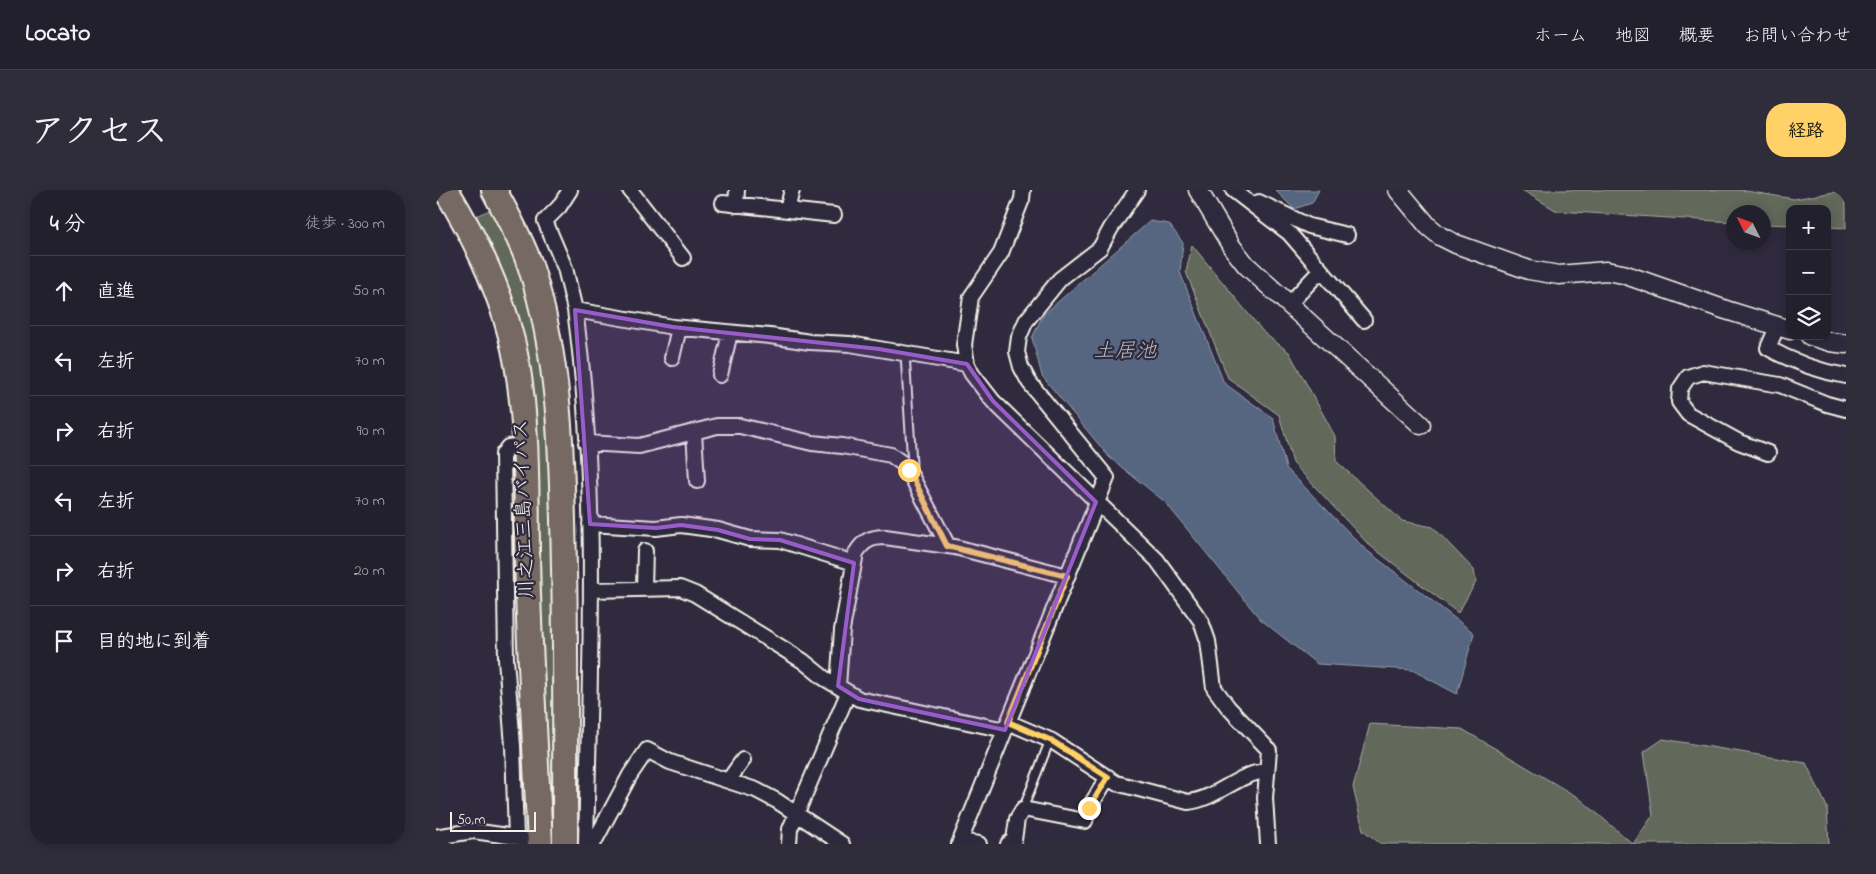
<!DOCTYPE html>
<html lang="ja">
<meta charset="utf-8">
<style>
body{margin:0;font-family:"Indie Flower","Klee One",sans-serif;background:#2f2d3a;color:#f1f3f6}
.controls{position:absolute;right:15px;top:15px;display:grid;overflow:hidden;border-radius:10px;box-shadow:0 2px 12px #0003}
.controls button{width:45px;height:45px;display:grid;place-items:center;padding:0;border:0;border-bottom:1px solid #403e4a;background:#23202e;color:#f1f3f6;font:25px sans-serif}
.compass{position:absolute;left:1291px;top:15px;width:45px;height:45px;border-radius:50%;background:#23202e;box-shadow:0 2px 12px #0003;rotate:312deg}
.scale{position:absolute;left:15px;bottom:12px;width:86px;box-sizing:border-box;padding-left:5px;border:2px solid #f4f1e8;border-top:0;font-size:14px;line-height:18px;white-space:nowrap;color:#f4f1e8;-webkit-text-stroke:4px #2f2a3d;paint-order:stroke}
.stop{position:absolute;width:15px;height:15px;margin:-11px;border:4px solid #ffd166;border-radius:50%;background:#fff}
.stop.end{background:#ffd166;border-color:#fff;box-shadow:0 1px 5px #0008}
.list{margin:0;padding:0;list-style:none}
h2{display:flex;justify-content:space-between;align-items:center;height:65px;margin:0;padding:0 20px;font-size:21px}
h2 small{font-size:16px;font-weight:400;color:#a3a3aa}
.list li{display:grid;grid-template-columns:32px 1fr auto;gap:15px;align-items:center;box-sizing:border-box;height:70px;padding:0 20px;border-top:1px solid #403e4a}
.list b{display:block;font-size:19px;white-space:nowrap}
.list em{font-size:16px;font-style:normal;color:#a3a3aa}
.icon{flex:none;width:28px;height:28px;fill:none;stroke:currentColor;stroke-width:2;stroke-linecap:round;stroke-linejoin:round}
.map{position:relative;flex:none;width:1411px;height:654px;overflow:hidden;border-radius:20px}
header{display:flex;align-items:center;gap:30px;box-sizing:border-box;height:70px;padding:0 25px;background:#23202e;border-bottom:1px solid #403e4a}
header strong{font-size:24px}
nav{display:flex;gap:28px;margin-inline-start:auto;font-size:18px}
.intro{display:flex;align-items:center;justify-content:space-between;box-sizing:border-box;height:120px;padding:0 30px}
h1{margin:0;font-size:35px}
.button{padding:12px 22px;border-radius:20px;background:#ffd166;color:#111;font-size:18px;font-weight:700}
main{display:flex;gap:30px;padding:0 30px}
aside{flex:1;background:#23202e;border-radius:20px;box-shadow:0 2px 12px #0003}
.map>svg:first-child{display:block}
</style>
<header>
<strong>Locato</strong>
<nav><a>ホーム</a><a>地図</a><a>概要</a><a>お問い合わせ</a></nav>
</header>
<div class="intro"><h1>アクセス</h1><a class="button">経路</a></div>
<main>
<aside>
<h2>4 分<small>徒歩 · 300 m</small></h2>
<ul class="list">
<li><svg class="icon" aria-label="ahead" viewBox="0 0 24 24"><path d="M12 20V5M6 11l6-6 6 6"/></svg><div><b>直進</b></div><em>50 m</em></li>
<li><svg class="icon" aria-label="left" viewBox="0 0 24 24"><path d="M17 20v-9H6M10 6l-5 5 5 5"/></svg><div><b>左折</b></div><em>70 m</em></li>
<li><svg class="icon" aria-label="right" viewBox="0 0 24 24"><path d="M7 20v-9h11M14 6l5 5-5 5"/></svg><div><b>右折</b></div><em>90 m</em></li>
<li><svg class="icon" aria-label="left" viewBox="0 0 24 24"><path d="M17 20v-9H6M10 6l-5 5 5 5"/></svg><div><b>左折</b></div><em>70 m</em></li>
<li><svg class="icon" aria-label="right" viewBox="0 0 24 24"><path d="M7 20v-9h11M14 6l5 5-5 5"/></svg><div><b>右折</b></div><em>20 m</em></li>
<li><svg class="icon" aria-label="arrive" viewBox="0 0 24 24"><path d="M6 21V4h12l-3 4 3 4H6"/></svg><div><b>目的地に到着</b></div></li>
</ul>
</aside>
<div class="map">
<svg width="1411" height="654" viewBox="0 0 1411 654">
<rect width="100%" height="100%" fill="#2f2a3d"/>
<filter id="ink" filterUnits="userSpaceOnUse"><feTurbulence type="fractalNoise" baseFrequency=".02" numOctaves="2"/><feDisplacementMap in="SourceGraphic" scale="10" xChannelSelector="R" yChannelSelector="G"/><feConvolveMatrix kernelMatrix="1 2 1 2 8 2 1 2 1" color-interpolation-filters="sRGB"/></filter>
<g filter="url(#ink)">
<path fill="#62685a" stroke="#abaca1" d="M1087,0H1305L1359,9L1411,0V38L1392,37V19H1355V35L1329,34L1328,22H1298V32L1122,21Z
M57,19L76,56L90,90L105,141L121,342L118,622L110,623L64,81L41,26Z
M757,55L830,144L854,162L900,246L901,271L967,331L998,337L1039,380L1041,392L1023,423L933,354L858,273L844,225L793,188L751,82Z
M935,534L1027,539L1144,608L1198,654L1218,625L1209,562L1228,549L1371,573L1392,617L1394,654H946L928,640L918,597Z"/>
<path fill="#566681" stroke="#959eaa" d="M840,0H884L877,13L859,19Z
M715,31L734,34L748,53L745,82L789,193L838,228L851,278L930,359L1039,443L1022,504L977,480L882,474L825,429L730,312L674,267L607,186L597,148L608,125Z"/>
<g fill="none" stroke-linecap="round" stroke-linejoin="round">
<g stroke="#f4f1e8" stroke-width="11">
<path id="service" d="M470,164L477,274L473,280
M588,619L615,550"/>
</g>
<g stroke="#f4f1e8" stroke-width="18">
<path id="minor" d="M135,0L124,17L110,31L130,78L140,120
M195,0L248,68
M588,0L587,9L566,63L536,107L529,155L532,174L537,184L558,211L722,370L766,431L773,451L779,498L793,517L834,560L830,608L833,654
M798,0L854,43L929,130
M824,12L874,36L912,45
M288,13L399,25
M301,15L302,0
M352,20L357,0
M854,114L886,80
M1342,137L1333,158C1358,172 1383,181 1411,186
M237,168L244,138
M285,185L295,143
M259,242L262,291
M151,253L204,256L282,236H305L377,253L407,256L456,265L471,276L513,356
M1333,263L1304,252L1253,224L1244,212L1245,199L1253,187L1268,182L1345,195L1392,214L1411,219
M155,334L221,338L246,335L283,340L315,349L345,350L419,373
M209,398L210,361
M157,400L245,398L260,404L368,471L389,488L424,509L570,540
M403,496L407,440L421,363C428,351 436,347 450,347L520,357L632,386
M573,532L617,551L681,593L753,612C782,609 803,583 832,581
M293,591L308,570
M0,647L38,641L81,647L104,654
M81,647L78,556L71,469L68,264L73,257L90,255
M525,651L544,654
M151,654C155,476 164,297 140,120L238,137L335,146L375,152L415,154L532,174
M158,654L195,585L212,560L235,572L321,600L342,611L407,654
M354,654L355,639L413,503
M524,654L672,288L594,192L586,177L582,162L584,147L591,131L625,89L665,58L676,38L702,0
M573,654L579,650L582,629L588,619L650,631L654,618L673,587"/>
</g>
<g stroke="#f4f1e8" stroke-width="21">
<path id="tertiary" d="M763,0L797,57L811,75L986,235
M963,0L993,36L1005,46L1021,54L1094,80L1124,85L1171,81L1188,84L1291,120L1355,140
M1375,146L1395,152L1411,154"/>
</g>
<g stroke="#f4f1e8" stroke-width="28">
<path id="trunk" d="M11,0C44,54 71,111 82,174C95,249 90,328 93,404C96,488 101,571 105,654
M59,0C72,25 86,49 95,75C127,173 127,276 129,378C131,470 130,562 130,654"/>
</g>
<use href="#service" stroke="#2f2a3d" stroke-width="7"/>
<use href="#minor" stroke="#2f2a3d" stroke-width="14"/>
<use href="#tertiary" stroke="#2f2a3d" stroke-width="18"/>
<use href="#trunk" stroke="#766964" stroke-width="24"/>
</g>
</g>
<g fill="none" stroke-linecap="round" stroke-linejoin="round" filter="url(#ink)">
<path stroke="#ffd166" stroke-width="6" d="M474,280L512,356L632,386L573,532L617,551L673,587L654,618"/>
</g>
<path fill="#995dc9" fill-opacity="0.2" stroke="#995dc9" stroke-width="4" stroke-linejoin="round" d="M140,120L238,137L444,159L532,174L558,211L661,312L570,540L424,509L403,496L419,373L345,350L315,349L283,340L246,335L221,338L155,334Z"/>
<g text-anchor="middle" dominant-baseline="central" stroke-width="4.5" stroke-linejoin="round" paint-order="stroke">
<g font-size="20" fill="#f4f1e8" stroke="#2f2a3d">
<text transform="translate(90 319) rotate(-92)">川之江三島バイパス</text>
</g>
<g font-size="21" font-style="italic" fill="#b5b9bf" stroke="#2f2a3d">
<text x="690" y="162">土居池</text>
</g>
</g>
</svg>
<div class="controls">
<button>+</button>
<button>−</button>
<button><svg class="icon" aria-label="layers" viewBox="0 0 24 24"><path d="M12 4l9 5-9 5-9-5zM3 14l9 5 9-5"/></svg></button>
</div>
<svg class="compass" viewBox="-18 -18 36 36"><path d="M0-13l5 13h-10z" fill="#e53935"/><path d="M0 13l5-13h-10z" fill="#a3a3aa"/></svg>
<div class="scale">50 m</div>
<div class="stop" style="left:474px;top:280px"></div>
<div class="stop end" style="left:654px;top:618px"></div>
</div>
</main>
